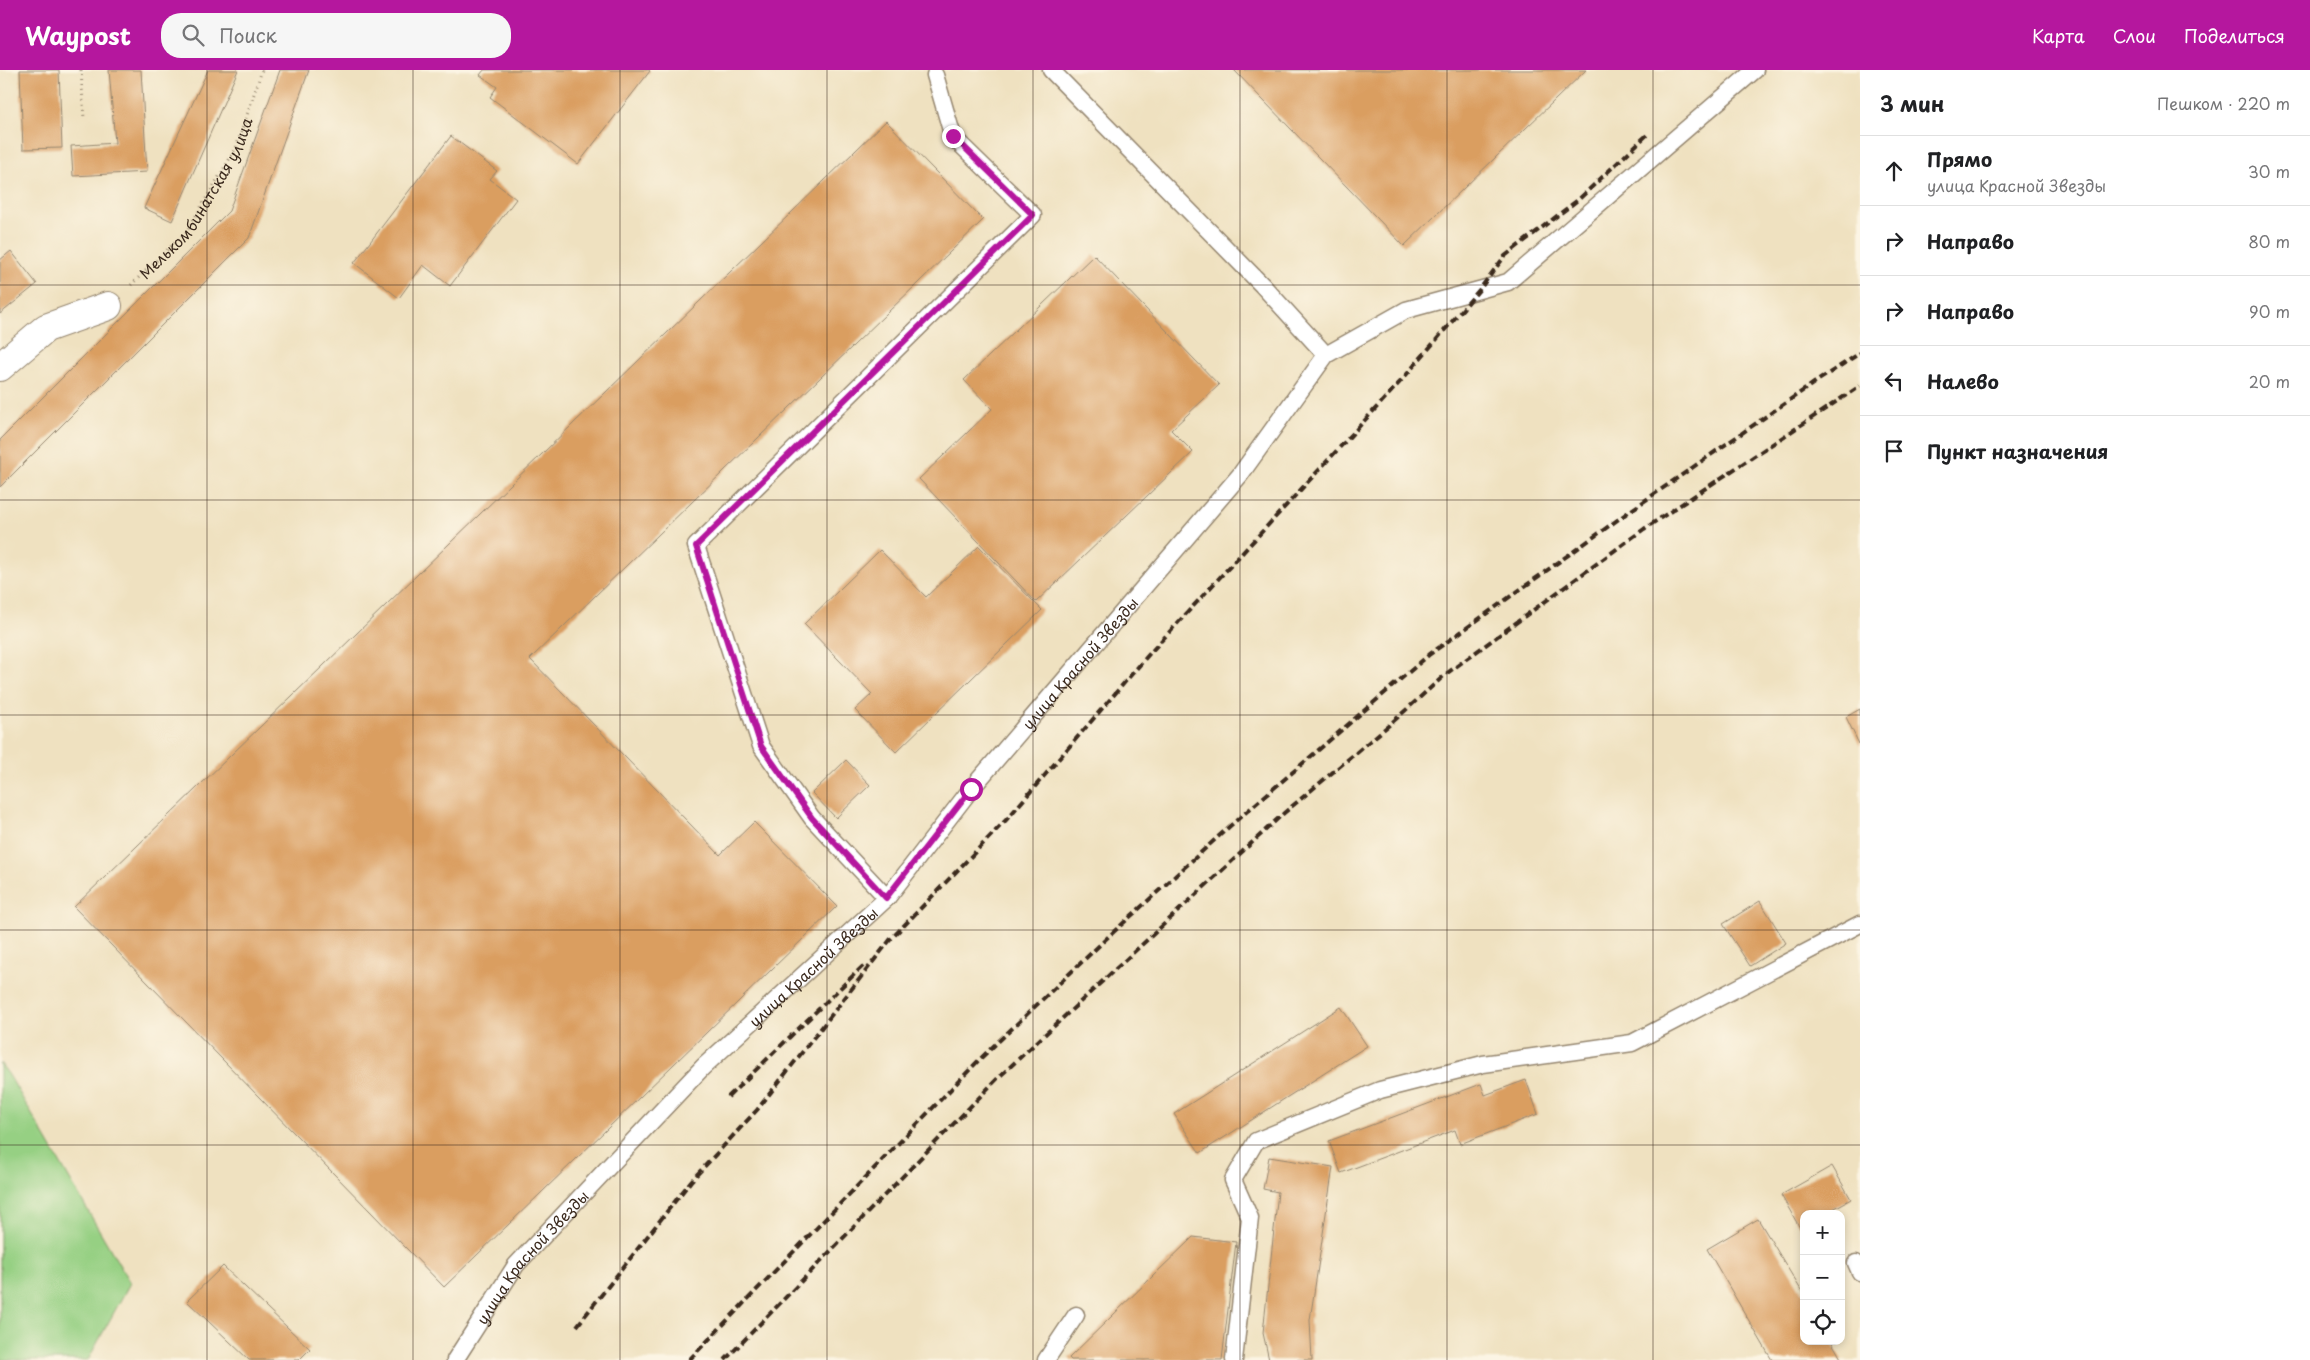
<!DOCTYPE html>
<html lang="ru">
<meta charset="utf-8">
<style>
body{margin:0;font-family:"Playpen Sans",sans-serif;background:#f6f6f6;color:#202124}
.controls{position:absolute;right:15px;bottom:15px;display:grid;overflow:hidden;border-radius:10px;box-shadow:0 2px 8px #0003}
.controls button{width:45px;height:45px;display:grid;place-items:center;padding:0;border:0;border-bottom:1px solid #e0e0e0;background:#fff;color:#202124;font:25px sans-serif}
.stop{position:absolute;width:15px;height:15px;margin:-11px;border:4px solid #b5179e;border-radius:50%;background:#fff}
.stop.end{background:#b5179e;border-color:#fff;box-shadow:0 1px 5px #0008}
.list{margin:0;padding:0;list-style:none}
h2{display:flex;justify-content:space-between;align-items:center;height:65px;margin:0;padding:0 20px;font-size:21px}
h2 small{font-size:16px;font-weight:400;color:#757577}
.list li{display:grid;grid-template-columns:32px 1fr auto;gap:15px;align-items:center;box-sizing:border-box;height:70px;padding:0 20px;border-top:1px solid #e0e0e0}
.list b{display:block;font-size:19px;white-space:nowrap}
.list p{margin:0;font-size:16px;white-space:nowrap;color:#757577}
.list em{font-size:16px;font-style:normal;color:#757577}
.icon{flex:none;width:28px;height:28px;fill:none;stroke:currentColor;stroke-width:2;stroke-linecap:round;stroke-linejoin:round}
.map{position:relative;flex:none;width:1860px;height:1290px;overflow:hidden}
header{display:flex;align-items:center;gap:30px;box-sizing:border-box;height:70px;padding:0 25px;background:#b5179e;color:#fff}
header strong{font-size:24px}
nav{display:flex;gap:28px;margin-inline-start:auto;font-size:18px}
.search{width:350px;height:45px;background:#f6f6f6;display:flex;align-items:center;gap:12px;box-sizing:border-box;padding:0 18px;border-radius:20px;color:#757577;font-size:19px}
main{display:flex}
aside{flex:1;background:#fff}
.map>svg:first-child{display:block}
</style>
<header>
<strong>Waypost</strong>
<div class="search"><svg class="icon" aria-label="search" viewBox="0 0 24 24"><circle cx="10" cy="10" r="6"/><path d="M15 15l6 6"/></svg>Поиск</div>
<nav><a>Карта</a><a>Слои</a><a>Поделиться</a></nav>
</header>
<main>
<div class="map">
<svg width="1860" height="1290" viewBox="0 0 1860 1290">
<rect width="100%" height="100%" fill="#fcf5e5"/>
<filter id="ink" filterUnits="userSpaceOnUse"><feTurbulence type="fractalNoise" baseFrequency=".02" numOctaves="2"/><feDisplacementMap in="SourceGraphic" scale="10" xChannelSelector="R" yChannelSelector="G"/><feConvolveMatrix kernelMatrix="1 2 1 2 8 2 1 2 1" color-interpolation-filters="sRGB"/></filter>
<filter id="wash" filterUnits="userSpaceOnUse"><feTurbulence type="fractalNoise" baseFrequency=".0096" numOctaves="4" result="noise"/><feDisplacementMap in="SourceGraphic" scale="20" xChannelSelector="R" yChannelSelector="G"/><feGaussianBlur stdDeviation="1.12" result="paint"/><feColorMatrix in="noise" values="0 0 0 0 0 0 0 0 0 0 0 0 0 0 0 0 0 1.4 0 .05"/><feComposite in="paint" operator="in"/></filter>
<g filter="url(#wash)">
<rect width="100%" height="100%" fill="#efe1c0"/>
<path fill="#96d083" stroke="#687d50" d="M0,993L9,1005L130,1213L88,1290H0Z"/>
<g id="blocks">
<path fill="#da9e61" d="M20,0H59L62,78L23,79Z
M109,0H141L147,102L73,106L71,76L115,73Z
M208,0H238L172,151L144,138Z
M280,0H309L249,168L0,417V370L229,141Z
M484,0H649L650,1L578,94L490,27L497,17L480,5Z
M1234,0H1586L1404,176Z
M886,51L983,150L530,589L720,785L754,752L837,836L444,1217L74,837Z
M451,66L497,101L490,109L516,129L450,216L423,195L399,228L354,193Z
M11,181L37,214L0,244V190Z
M1094,185L1219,315L1171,360L1193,382L1036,532L919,409L992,339L964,310Z
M979,476L1042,540L896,682L855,640L872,624L804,554L880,480L926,527Z
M1860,639V676L1846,647Z
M846,690L870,715L836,748L812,723Z
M1760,831L1786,873L1750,896L1723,854Z
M1341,937L1367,976L1200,1083L1174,1044Z
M1526,1010L1538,1044L1460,1074L1455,1060L1341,1103L1329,1071L1481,1014L1485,1025Z
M1269,1087L1333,1097L1310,1250L1312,1290H1269L1263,1263L1278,1122L1263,1119Z
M1832,1096L1851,1129L1824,1144H1804V1155L1800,1158L1781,1125Z
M1758,1149L1804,1225V1271H1831L1842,1290H1772L1707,1179Z
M1193,1167L1236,1172L1222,1290H1071L1069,1288Z
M223,1196L310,1279L299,1290H249L187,1231Z"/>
</g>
</g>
<g filter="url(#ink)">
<use href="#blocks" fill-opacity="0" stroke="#95866f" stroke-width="1"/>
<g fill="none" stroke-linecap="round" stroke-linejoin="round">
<g stroke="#95866f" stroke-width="19">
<g id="service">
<path d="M1051,0L1262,215L1326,285"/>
<path d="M887,828L812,748L761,676L696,476L1033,145L953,67L935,5"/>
<path d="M1856,1193L1860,1202"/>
<path id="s2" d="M455,1290L516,1195L703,997L887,828L971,719L1240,405L1326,285L1406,240L1508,212L1755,0"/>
<path d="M1046,1290L1076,1245"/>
<path d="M1234,1290L1250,1148L1233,1110L1256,1071L1380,1020L1483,994L1632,973L1860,854"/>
</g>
</g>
<g stroke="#95866f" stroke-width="30">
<path id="minor" d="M0,297L46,258L108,236"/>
</g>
<g stroke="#95866f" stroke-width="3" stroke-dasharray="1 4" stroke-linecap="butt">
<path d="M81,0L84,49"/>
<path id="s1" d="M131,215L187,161L236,78L262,0"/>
</g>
<use href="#service" stroke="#fff" stroke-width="16"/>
<use href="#minor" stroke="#fff" stroke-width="28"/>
<path stroke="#3b2a1e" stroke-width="4" stroke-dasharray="8 4" stroke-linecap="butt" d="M728,1027L863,896
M577,1256L691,1111L757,1040L890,870L1007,749L1150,583L1401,311L1479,220L1505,186L1579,129L1649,63
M689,1290L980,989L1108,867L1230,756L1430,584L1630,441L1814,313L1860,283
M725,1290L998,1008L1284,743L1388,656L1446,604L1644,459L1860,316"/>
</g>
</g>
<g fill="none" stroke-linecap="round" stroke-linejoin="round" filter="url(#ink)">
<path stroke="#b5179e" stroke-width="6" d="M953,66L1033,145L696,476L761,676L812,748L886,828L971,719"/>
</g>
<path fill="none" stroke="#3b2a1e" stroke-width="1" stroke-opacity="0.55" d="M207,0V1290M413,0V1290M620,0V1290M827,0V1290M1033,0V1290M1240,0V1290M1447,0V1290M1653,0V1290M0,215H1860M0,430H1860M0,645H1860M0,860H1860M0,1075H1860"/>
<g text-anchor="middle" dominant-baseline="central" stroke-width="4.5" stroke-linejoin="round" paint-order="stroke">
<g font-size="15" fill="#3b2a1e" stroke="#fcf5e5">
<text stroke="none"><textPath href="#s1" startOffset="110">Мелькомбинатская улица</textPath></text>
<text stroke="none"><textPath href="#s2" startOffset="939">улица Красной Звезды</textPath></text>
<text stroke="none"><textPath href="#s2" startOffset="534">улица Красной Звезды</textPath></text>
<text stroke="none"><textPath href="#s2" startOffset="129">улица Красной Звезды</textPath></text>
</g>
</g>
</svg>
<div class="controls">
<button>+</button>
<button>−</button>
<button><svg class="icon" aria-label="locate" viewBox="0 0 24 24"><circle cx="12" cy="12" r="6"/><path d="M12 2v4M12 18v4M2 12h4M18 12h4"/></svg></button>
</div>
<div class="stop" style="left:971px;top:719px"></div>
<div class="stop end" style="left:953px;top:66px"></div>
</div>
<aside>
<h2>3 мин<small>Пешком · 220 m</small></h2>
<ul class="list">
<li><svg class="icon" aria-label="ahead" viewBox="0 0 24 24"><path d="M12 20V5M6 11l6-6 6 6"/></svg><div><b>Прямо</b><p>улица Красной Звезды</p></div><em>30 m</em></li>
<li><svg class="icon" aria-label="right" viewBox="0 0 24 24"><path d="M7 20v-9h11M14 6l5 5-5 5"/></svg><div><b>Направо</b></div><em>80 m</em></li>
<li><svg class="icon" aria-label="right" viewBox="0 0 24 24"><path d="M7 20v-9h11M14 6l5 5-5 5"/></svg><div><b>Направо</b></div><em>90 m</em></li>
<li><svg class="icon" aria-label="left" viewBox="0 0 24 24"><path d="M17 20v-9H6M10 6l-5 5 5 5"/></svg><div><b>Налево</b></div><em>20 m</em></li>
<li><svg class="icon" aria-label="arrive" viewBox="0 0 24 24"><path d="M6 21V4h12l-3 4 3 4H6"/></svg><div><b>Пункт назначения</b></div></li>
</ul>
</aside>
</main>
